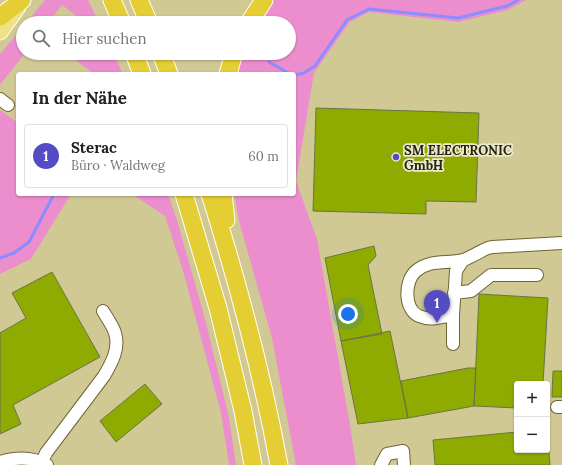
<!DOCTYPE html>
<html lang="de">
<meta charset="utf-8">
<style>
body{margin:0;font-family:Lora,serif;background:#f6f6f6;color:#202124}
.controls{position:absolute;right:12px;bottom:12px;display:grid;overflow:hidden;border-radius:4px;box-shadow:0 1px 3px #0004}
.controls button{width:36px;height:36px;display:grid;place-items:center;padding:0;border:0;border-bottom:1px solid #e0e0e0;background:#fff;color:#202124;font:20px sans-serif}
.you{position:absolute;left:348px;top:314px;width:14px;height:14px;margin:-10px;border:3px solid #fff;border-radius:50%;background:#1a73e8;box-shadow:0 0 0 6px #1a73e833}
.badge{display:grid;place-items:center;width:26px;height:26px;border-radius:50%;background:#534cc3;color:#fff;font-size:13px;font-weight:700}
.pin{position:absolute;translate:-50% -33px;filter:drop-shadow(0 1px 2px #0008)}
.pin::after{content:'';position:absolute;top:21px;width:14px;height:12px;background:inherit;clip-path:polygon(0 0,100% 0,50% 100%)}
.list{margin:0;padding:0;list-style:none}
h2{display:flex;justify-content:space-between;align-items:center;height:52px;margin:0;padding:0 16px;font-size:17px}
h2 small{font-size:13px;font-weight:400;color:#757577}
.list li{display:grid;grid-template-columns:26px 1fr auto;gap:12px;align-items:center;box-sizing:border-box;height:64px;margin:0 8px 8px;padding:0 8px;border:1px solid #e0e0e0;border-radius:4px}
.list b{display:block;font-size:15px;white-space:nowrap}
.list p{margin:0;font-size:13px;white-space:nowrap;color:#757577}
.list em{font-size:13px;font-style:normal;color:#757577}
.icon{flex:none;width:22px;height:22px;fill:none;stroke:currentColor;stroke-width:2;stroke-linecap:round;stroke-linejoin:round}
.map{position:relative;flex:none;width:562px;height:465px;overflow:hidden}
.search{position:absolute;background:#fff;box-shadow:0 1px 3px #0004;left:16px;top:16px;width:280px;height:44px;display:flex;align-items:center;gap:10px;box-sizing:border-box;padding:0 14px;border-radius:22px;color:#757577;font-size:15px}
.panel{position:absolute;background:#fff;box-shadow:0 1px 3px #0004;left:16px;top:72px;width:280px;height:124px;border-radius:4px}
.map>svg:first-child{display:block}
</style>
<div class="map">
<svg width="562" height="465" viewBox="0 0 562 465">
<rect width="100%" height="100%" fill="#d1c994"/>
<path fill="#ec8ecd" d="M45,0H88L99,23H86L62,5L48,23H26Z
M272,0H526L508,10L458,22L369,12L350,22L314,73L296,181L317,239L351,431L356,465H296L272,338L239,221L234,194H294V74H236L242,53H289V23H258Z
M23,27V53H25L0,85V54Z
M69,53H113L123,74H94L68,54Z
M0,110L18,123V194H71L31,259L0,274Z
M132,194H168L177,220L205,319L229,417L236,465H229L221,413L183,271L165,216Z"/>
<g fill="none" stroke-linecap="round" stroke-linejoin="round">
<path stroke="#8a8cff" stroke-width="3" d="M269,62L290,74
M294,75L304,73L315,66L347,20L369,9L458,18L507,6L518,0
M0,258L14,253L29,242L54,194"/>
</g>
<path fill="#8faa00" stroke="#697546" d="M316,108L479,113L476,202L426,201V214L313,211Z
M374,246L376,256L368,265L382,334L341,341L325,258Z
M52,272L100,357L13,405L21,424L0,434V333L26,318L12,293Z
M479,294L548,298L543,384H517V408L474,406Z
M390,331L408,418L358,424L341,341Z
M468,368H476L474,406L408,418L401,381Z
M553,371H562V397H552Z
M145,384L162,404L116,442L100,421Z
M547,429L550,465H435L433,440L517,432V450H547Z"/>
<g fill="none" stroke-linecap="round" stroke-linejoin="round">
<g stroke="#6d6533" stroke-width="14">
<path id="minor" d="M0,99L8,105
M454,293L471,291L491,275H537
M453,315C441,317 431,321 419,316C404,310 404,281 416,271C430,259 447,264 463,260C472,257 480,251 488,248C495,246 503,247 510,246C527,245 545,244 562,243
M453,344V315L456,271L463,260
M557,407H562
M0,462C16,457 33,457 47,465
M42,462L46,453L104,376C111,364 120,349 115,333C113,326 107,318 103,311
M381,465L387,454L403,451L404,465"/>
</g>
<g stroke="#fff" stroke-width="17">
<path id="major" d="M0,32L18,7"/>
</g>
<g stroke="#fff" stroke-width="19">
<path id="highway" d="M112,0L122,23
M139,0L149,23
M0,17L22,0
M249,23L264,0
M134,53L142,74
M161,53L169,74
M228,74L234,53
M184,194L218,308L243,411L253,465
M210,194C238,283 262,373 279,465
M223,194L226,220"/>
</g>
<use href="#minor" stroke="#fff" stroke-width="12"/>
<use href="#major" stroke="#efe285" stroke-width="15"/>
<use href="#highway" stroke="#e5ce34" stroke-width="17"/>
</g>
<circle fill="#534cc3" stroke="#ede9cf" stroke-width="1.5" cx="396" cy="157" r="4"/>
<g text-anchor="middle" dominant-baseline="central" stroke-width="3.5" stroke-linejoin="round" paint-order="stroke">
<g font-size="13" font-weight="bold" fill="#26230e" stroke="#ede9cf" text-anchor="start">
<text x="404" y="150">SM ELECTRONIC<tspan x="404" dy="15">GmbH</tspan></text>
</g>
</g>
</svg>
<div class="controls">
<button>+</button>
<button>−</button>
</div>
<div class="you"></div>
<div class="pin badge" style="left:437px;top:323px">1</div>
<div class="search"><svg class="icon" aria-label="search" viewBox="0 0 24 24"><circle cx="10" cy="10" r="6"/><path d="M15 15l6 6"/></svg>Hier suchen</div>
<section class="panel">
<h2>In der Nähe<small></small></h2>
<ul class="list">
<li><span class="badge">1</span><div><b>Sterac</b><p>Büro · Waldweg</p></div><em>60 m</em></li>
</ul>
</section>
</div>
